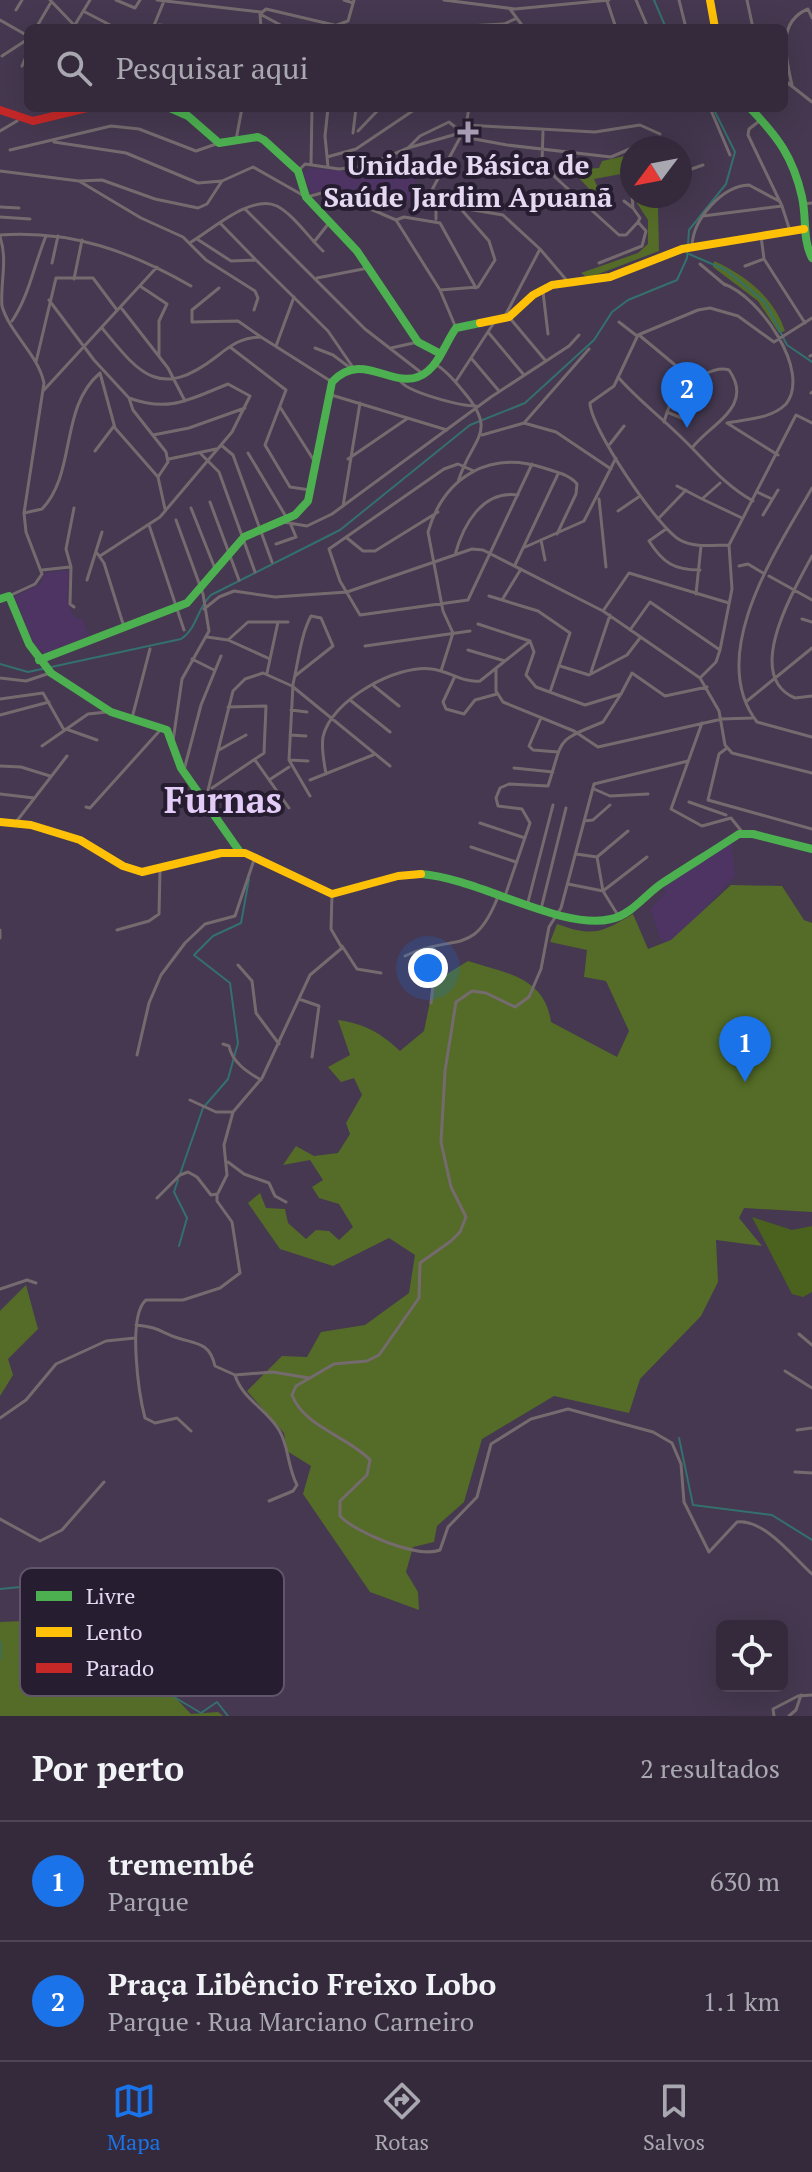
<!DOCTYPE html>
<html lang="pt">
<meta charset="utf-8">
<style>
body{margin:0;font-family:"PT Serif",serif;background:#3c3243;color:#f1f3f6}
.controls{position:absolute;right:24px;bottom:24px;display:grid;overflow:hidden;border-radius:12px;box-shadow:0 8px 32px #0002}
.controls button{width:72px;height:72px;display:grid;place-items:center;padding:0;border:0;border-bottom:2px solid #4e4656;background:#342a3c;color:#f1f3f6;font:40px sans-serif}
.compass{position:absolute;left:620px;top:136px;width:72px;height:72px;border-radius:50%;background:#342a3c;box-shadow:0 8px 32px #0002;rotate:238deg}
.you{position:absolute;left:428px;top:968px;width:28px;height:28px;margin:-20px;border:6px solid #fff;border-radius:50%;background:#1a73e8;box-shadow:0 0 0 12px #1a73e833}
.badge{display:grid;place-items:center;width:52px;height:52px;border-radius:50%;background:#1a73e8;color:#fff;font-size:26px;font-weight:700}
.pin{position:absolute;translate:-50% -66px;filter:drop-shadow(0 2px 4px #0008)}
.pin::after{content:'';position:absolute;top:42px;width:28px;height:24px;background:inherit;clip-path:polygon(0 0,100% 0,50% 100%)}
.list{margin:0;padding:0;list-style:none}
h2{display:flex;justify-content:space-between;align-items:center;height:104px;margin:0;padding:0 32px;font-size:34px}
h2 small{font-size:26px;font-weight:400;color:#a9a7af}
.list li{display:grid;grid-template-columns:52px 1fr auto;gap:24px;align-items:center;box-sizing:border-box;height:120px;padding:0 32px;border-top:2px solid #4e4656}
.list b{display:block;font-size:30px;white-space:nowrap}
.list p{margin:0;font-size:26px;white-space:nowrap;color:#a9a7af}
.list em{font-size:26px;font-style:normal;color:#a9a7af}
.icon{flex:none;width:44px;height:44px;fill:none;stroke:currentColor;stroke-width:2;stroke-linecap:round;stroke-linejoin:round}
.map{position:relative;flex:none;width:812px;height:1716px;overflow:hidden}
.search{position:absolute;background:#342a3c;box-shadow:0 8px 32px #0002;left:24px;right:24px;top:24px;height:88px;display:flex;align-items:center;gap:20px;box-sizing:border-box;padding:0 28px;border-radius:12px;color:#a9a7af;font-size:30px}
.sheet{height:344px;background:#342a3c}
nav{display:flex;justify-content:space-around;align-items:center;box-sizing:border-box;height:112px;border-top:2px solid #4e4656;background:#342a3c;font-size:22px;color:#a9a7af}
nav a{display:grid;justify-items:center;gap:4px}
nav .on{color:#1a73e8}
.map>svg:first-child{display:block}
</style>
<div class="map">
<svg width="812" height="1716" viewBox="0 0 812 1716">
<rect width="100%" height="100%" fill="#453850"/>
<path fill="#4d3462" d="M376,165L379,175L418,172L410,201L373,197L370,205L330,189L311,193L303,173L310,168L355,172Z
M69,570L67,601L75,618L82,619L89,636L45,653L34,645L14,597L41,583L45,573Z
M731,842L735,876L680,935L669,942L661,941L650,909L666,892L662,887Z"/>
<path fill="#4a621d" d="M752,1217L792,1230L812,1226V1292L803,1297L792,1294Z"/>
<path fill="#546c27" d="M625,156L632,172L594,179L598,188L595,195L577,176L582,169L599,168L602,161Z
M638,196H664L658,208L659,251L588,278L581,273L638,253L648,244V220L637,203Z
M714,261C745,275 774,297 785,331L779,333L758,301L713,267Z
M731,885L782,886L804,920L812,923V1212L744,1208L739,1218L762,1246L716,1240L718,1282L701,1316L640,1379L629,1413L554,1396L482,1439L464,1502L437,1526L434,1542L413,1547L406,1572L418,1592L419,1610L370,1592L303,1494L311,1466L287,1451L284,1433L247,1391L282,1356L307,1357L321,1332L365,1325L409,1293L415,1255L389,1238L333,1266L280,1249L248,1203L260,1193L266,1208L285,1209L288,1223L306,1239L316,1230L329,1231L339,1240L353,1227L339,1204L319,1198L312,1187L323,1180L310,1160L283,1165L296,1146L314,1156L338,1153L350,1134L346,1123L362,1095L354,1078L341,1082L328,1067L350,1055L338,1020C365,1024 381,1033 400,1051L424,1031L434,982L468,961C505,973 545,977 551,1022L617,1057L629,1031L606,981L584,977L587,950L550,942L557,924C593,937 601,933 633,914L648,949L671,940Z
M26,1285L38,1329L8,1359L13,1375L0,1396V1311Z
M88,1609L158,1641L171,1662L166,1688L191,1714L218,1712L223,1716H0V1622L68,1619Z"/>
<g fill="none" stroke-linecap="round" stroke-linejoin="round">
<path stroke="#34706d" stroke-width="2" d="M654,0L666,28
M689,254L726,270L765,302L787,345L812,362
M0,664L28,672L181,639C197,629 197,608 211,595L340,530L470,425L525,403L594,340L612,312L628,300L677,280L687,258L689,230L726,184L735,152L713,108
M180,1174L203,1108L228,1079L238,1043L230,983L194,955L213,936L241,923L249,879
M178,1180L174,1192L187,1218L179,1246
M679,1438L693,1505L772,1515L812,1540
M0,1589L20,1587L64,1604
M67,1607H113C119,1618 128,1621 138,1627C168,1644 174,1663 174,1697L201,1713L217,1702L228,1716
M0,1642V1659"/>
<path stroke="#756b6f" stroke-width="3" d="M50,0L75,26
M116,0L135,8L140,0
M157,0L261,12
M344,0L353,3
M444,0L515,9L609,0
M636,0L648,28
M679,0L686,28
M747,0L753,28
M607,1L616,28
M510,9L524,28
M16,10L22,0
M85,12L116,28
M260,14L266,9L334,25
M260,14L286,28
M260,14L261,28
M0,20L28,36
M159,25L187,28
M36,28L50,4
M73,28L90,0
M153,28L164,1
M329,28L348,21L354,0
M431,28L504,24L515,19
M2,56L28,39
M22,66L28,52
M784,80L812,102
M792,85C786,58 776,22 808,9L812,18
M710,108L730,155
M762,119L749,129L748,135L782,206L790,231
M466,125L595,132L640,125L660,134
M0,131L17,121
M358,131L380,108
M543,132L542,162L556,178L619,235H626L638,222
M353,133L356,108
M236,140L242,108
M54,142L126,153L198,183L222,181
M408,148L420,136L449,122L469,138L507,145L611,157L632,148
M632,148L650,139L657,144
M10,150L111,126L139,129L196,151L219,143
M327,157L356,149L417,108
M311,164L312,108
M328,167L325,136L328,108
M0,171L79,181L102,180L155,199L198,208L207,204L222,181L253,167L306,197
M298,171L305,164L339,169L366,166L408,148L460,133L466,125L469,108
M680,173L703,165
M79,181L141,218L183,237L206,260L255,291L258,298L254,310
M307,197L329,191L396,220L440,290L456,328
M414,200L503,215L540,249L505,316
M426,201L462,134
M624,201L633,208
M803,204L812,203
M0,207L19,208
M245,209L365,329L423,374
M703,216L782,206
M0,217L30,219
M436,219V203
M396,220L404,217L440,223L476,288
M221,224L255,259
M0,235C71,230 130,251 191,286
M0,237C8,260 0,284 2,306C10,334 38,354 44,383L24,513L26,532L42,574L35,584L9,596
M197,239L231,261L256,260L328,331L352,366
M191,242C212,230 250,194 277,206C294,215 309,238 323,251
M314,242L329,223
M692,246C693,219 722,186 749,185L779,201
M540,249L569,283
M764,259L805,323
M52,263L58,236
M599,263L642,246L646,231L638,222L640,218L633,208L632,196
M700,264L725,285
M745,266L764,259L761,236
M317,278L368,268
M74,279L82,240
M724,284C759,296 812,371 786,404C771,419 747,419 727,423
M140,286L167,304L159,321V356
M219,288L192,310V322L238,321L261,337
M440,290L478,287L495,260L489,241L460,208
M543,292L548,334
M49,300L94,360L129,398L133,410L166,452L168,462L158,477
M122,309L168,368L185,401
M509,317L545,360
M12,321C29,296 34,265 46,236
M619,322L637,336
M102,328C139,373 159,401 216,357C231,345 242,337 261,337L332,382
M488,332L524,375
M639,335L692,379
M276,346L294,297
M230,347L286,390L265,445L290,487L310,490
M315,348L333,355L349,367
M391,348L418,342
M810,356L812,355
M471,358L499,391
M36,362L56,278H93L117,310
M435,364C446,370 455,381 463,391C500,434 471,437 458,482
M100,373L115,428L158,477L165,509
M618,377C638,400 661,417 682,438C707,462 723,484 753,501
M399,379C404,392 461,406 476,406
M456,381L495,321
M44,390L157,267
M811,393L812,392
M328,394L447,430
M280,407L313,459
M667,412L684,419
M664,422C671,397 679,383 704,374C713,371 720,367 729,370C755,407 710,424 692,448
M524,423L556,432L611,469
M727,423L778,455
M153,435L189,428L245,408
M482,435L524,423L589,349
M610,444L624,426
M221,445L233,455L272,562
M95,451L114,426
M200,453L219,472L255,572
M248,453L288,520
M169,459L216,449
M348,459L408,418
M474,471L458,464L444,469L329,549L340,581L360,615L468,600L532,464
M677,486L702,499L720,483
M812,488C778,548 705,654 757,722L812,737
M757,492L772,499
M599,499L606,567
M702,499L742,518
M210,502L239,580
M343,506L360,403
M74,508L66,549L71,567L70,604L74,607
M191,508L216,571
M618,511L640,496
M24,513L42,509C77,472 59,408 100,373
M763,515L778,490
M658,519L686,490
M283,522L307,526L332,514L491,397L569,346L579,335
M149,525L184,630
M666,529L649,541C663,563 674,570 700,570
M347,538L363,551H375L438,512
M541,540L545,560
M276,544L296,537L291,525
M729,545C713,545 694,548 680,540C657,527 590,427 590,403L614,386L638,335L698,310L710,308L738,316L774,342L812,318
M523,548L584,521L616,458
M97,553L104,563L124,627
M455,555C463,525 482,490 518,495
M100,556L160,517L232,432L250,396L228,384C190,399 170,413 129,398
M812,556C795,588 742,676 795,698L812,696
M515,565L558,474
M739,566L748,564L763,573
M42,570L70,567
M769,576L812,600
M87,580L102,532
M696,594L701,546
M489,596L538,611L570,633L550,692
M502,600L521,569
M204,609L219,597L234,591L275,597L347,592L472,549L483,550L603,611L700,678L719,711L725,745L732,753L812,773
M603,611L629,573L729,603
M802,619L812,622
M478,624L530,641L534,652L526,675L536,687L585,705L621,694L603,722C554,742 564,737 548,786L509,784L500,788L496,798L498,806L522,809L530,823L505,896
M630,630L650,602L720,650
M207,637L228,640L270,659
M228,640L248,622H288
M365,646L470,631
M468,650L505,661
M192,659L214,670
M560,666L589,675L627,655L640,638
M496,668V691L503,702L574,731L598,747L722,719L752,718
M441,671L453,633L443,611L428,532C444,477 489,450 544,468C555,472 569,474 577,484L576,494L557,534
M591,672L610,615
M267,673L278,622
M295,676L333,646L321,618L311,616C301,634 298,663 293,684L289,760L310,796
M455,676L443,702L446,709L464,714L475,700L497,694
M0,678L26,681L50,673
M700,678L716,662L720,650L732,589L729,545L796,415L812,423
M374,686L399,706
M621,694L632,673L665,696L707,687
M0,699L43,693L64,730
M350,700L390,732
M747,701L812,648
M291,710L307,712
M0,715L49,702
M132,718L150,649
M541,718L529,746L533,750L558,752
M702,723L671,809L702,826L731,818L743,833
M66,729L97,740
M290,735L306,736
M173,741L182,679L209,631L203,594L176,520
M42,746L88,714L107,712
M727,748L719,754L708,800L812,829
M219,750L246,735
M255,760L289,808
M289,760L308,761
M688,761L594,784L561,908L549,927L541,969L529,997L515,1007L486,993L472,991L456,1002L445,1071L441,1142L451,1187L466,1217L460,1232L451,1241L420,1263L419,1298L379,1355L367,1361L334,1364L296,1386L292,1395C304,1427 349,1437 370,1460L367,1475L340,1501V1516C356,1533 419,1559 440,1550L448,1527L477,1497L491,1444L531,1419L568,1409L653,1432L672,1443L681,1464L684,1502L709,1552L737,1522C765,1519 793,1557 812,1574
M0,766L21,767L50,776
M514,768L553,772
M184,770L201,705L221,656
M326,774C324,762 321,748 323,737C331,700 397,664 432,669C449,671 463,683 480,681L530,641
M269,780L289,767
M310,780L373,755
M212,788L264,753L266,706L228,707
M594,789L610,796L648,794
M0,794L34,798
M205,802L233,691L245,679L263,673L292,686L390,766
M689,802L726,815
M86,807L90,808L163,727
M584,821L593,820L610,805
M16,822L67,756
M480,823L525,838
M471,847L516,862
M576,854L597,857L628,831
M597,857L603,891L619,917
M568,884L603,891L647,857
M528,902L553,805
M541,909L566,808
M0,930V938
M117,930L149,921L159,914L160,870
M342,946L357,969L381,973
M405,956C454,932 474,960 499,894
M238,965L252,981L256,1013L279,1044
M299,999L319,1006L312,1057
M431,1003L434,976L423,962L434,948
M223,1044L229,1046C232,1062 247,1072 261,1080
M137,1055L149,1003L161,975L185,943L205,924L235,916L255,857
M190,1100L216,1112H233
M228,1162L244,1174L269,1183L275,1196L286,1202
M218,1193L227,1175L224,1145L233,1112L262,1078L310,975L342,948L331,929L332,894
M157,1198L180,1175L188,1172L197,1177L211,1195L217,1194
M0,1289L27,1280L36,1283
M136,1325C161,1327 162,1334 181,1339C199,1344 210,1344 215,1366L235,1375
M799,1334L812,1345
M785,1371L812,1388
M235,1375C242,1399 267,1409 279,1430C289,1446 287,1466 297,1485L293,1491L269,1501
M235,1375L273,1372L309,1378
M0,1418L26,1400L56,1364L106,1341L135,1338
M797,1430L812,1428
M191,1431L177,1418L155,1423L145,1418C139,1395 127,1316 146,1300H183L220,1288L240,1273L232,1222L217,1201V1194
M795,1472L812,1473
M0,1519L40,1541L62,1530L104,1482
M774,1716L773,1709L798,1696L812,1695
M789,1716L796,1710L801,1695"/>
<path stroke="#4caf50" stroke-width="8" d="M170,108L188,116L219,143L258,137L264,140L298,171L306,197L357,251L418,342L439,353
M750,108C778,137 793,157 802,197C807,219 802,238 812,258
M0,599L9,596L29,644L51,673L111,712L167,730L181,768L240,852
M39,660L187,603L244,537L295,515L308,501L332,382C365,347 397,397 428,371C441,360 446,342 456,328L480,323
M421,874C478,878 562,931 611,919C631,915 645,895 661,884C687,867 713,851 739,834H753L812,849"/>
<path stroke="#ffc107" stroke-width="8" d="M710,0L715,28
M480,323L509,317L533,295L552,285L610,277L682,249L804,229
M0,822L31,825L80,840L123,866L142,872L221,853H245L332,894L398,876L421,874"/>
<path stroke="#c62828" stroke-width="8" d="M0,110L33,121L87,108"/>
</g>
<path fill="#ada0ba" stroke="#271d30" stroke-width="3" d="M464 120h8v8h8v8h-8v8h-8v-8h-8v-8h8z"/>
<g text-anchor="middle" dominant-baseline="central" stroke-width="8" stroke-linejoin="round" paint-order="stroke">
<g font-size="28" font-weight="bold" fill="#e5d8f3" stroke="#271d30">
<text x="468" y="164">Unidade Básica de<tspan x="468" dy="32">Saúde Jardim Apuanã</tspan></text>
</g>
<g font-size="36" font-weight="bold" fill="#e3cdf8" stroke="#271d30">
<text x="223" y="799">Furnas</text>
</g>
</g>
<rect x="20" y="1568" width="264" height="128" rx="12" fill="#271d30" stroke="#60556a" stroke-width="2"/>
<rect x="36" y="1591" width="36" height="10" fill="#4caf50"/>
<rect x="36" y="1627" width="36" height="10" fill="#ffc107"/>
<rect x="36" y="1663" width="36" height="10" fill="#c62828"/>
<g font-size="22" fill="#e5d8f3">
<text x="86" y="1604">Livre</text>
<text x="86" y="1640">Lento</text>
<text x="86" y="1676">Parado</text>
</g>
</svg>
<div class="controls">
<button><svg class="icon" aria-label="locate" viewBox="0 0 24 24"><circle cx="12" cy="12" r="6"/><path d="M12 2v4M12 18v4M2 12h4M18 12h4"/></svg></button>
</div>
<svg class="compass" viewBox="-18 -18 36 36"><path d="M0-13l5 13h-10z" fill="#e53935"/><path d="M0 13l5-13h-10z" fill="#a9a7af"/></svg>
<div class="you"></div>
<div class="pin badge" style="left:745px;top:1082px">1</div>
<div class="pin badge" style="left:687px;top:428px">2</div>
<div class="search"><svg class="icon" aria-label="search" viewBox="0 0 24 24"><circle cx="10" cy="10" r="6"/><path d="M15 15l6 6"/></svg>Pesquisar aqui</div>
</div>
<section class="sheet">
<h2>Por perto<small>2 resultados</small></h2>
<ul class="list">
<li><span class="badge">1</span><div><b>tremembé</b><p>Parque</p></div><em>630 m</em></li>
<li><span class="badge">2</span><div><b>Praça Libêncio Freixo Lobo</b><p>Parque · Rua Marciano Carneiro</p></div><em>1.1 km</em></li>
</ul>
</section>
<nav>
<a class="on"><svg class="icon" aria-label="map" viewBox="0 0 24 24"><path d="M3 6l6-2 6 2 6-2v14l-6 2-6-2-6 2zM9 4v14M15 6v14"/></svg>Mapa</a>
<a><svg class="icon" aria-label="directions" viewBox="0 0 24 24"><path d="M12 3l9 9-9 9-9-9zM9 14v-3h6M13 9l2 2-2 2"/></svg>Rotas</a>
<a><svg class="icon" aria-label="saved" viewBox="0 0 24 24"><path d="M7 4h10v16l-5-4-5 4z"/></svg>Salvos</a>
</nav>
